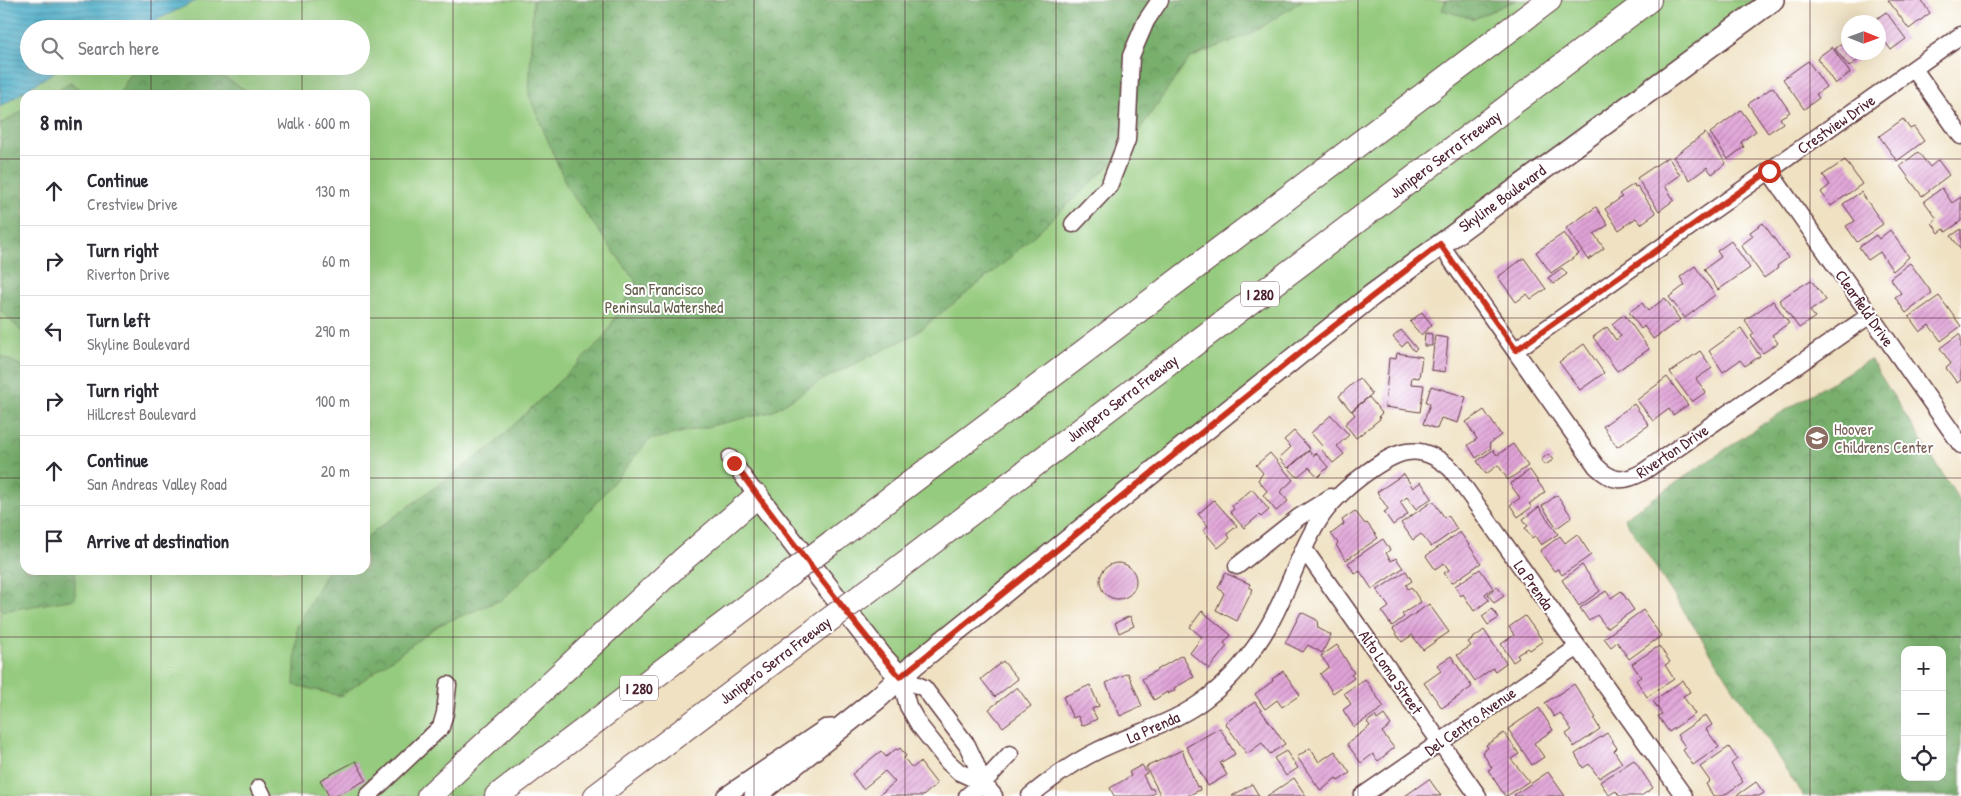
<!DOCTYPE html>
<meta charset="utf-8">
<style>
body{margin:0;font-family:"Patrick Hand",sans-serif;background:#f7f7f7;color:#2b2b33}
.controls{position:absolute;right:15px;bottom:15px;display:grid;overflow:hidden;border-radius:10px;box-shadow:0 5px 20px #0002}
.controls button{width:45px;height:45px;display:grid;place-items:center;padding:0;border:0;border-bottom:1px solid #e1e1e2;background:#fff;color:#2b2b33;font:25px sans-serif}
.compass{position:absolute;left:1841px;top:15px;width:45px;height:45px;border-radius:50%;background:#fff;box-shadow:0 5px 20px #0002;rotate:91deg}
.stop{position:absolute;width:15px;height:15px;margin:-11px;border:4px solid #c8321e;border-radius:50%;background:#fff}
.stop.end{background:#c8321e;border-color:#fff;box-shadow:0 1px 5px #0008}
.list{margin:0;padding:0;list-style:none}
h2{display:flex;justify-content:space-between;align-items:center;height:65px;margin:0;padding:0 20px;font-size:21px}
h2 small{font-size:16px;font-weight:400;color:#7c7c81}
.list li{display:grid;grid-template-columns:32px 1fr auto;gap:15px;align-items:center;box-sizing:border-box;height:70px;padding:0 20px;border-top:1px solid #e1e1e2}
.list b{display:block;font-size:19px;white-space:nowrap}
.list p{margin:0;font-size:16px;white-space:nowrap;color:#7c7c81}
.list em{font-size:16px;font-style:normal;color:#7c7c81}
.icon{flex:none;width:28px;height:28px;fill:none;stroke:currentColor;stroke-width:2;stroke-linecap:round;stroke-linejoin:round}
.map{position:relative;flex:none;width:1961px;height:796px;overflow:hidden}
.search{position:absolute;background:#fff;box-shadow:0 5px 20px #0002;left:20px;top:20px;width:350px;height:55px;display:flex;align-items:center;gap:12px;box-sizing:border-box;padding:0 18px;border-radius:28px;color:#7c7c81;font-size:19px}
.panel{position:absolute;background:#fff;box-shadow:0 5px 20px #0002;left:20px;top:90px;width:350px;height:485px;border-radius:15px}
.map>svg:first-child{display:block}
</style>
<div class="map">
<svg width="1961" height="796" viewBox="0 0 1961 796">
<defs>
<pattern id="forest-crowns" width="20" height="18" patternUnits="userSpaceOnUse" patternTransform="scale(1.25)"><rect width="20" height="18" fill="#78af6d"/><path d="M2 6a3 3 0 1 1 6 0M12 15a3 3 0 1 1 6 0" fill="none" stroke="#648e5a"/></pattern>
<pattern id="water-rules" width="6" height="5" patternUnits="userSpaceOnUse" patternTransform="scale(1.25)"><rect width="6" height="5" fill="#49adc8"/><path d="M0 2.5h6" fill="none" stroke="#3f8ca3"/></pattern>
<pattern id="building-hatch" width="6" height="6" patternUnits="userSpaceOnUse" patternTransform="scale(1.25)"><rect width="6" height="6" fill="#e0a3d7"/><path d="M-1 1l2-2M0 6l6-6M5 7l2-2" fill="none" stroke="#b884af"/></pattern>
</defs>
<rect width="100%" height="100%" fill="#fff"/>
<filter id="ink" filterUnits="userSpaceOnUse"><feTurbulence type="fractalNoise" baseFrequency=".02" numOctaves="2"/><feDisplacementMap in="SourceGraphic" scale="10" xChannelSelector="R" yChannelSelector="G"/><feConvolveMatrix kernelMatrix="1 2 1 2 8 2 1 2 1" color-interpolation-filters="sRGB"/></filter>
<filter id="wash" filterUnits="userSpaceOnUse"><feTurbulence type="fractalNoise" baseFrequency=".0096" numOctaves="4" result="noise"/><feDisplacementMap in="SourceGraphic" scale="20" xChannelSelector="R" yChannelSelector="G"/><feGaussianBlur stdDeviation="1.12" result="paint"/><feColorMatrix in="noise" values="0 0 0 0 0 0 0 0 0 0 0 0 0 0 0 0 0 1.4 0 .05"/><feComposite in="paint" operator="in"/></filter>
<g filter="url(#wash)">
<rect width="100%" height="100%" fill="#efe1c1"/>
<path fill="#95cb7e" stroke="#707554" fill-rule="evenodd" d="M0,0H1773L1618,113L898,682L807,561L497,796H0ZM29,29H361V66H29ZM25,95H365V570H25Z"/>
<path fill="url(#forest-crowns)" stroke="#61674c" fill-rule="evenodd" d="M533,0H1303L1254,32L1190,58L1122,154L1003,264L915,334L822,380L771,412L649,440L573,530L503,599L439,625L341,696L294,685L297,627L328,570H365V538L491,447L602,340L636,282L568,189L529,95Z
M1446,0H1516L1474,19L1442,10Z
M136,66H205L254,95H118Z
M70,82L90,95H49Z
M25,109V335L0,310V124Z
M0,356L25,367V570H75V599L3,611L0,604Z
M1870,359L1961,503V796H1803L1624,518L1766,422ZM1905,650H1942V777H1905Z"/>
<path fill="url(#water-rules)" stroke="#4a667a" d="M0,0H198L138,29H29V66H63L0,107Z"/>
<g id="blocks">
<path fill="url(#building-hatch)" d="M1888,0H1921L1930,13L1909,29Z
M1886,12L1906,39L1891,50L1886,43L1878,49V22H1872Z
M1848,38V52H1860L1863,56L1849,67L1835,49Z
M1832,47L1850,73L1835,84L1817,58Z
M1808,61L1826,87L1816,94L1819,98L1804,109L1783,79Z
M1773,87L1790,112L1780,118L1783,123L1768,133L1748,104Z
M1741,110L1756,131L1741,142L1744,147L1728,159L1710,133Z
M1903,119L1910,129L1914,127L1924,141L1897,161L1879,136Z
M1705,133L1726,163L1712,174L1707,167L1690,180L1673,157Z
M1918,152L1930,167L1938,160L1949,175L1922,196L1900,166Z
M1668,157L1680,175L1665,186L1674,200L1659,211L1637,178Z
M1845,160L1862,184L1831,206L1821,192L1830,185L1823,175Z
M1634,184L1635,187L1637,186L1656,213L1641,224L1636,218L1619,230L1605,209L1622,197L1619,194Z
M1942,188L1952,203L1961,197V221L1946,232L1944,229L1939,233L1932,223L1937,219L1924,201Z
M1861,192L1883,224L1857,242L1846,226L1855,221L1843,204Z
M1596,207L1608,225L1594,234L1604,248L1588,260L1566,228Z
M1763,223L1788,258L1777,266L1778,268L1764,278L1741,245L1753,236L1750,232Z
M1961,229V250L1951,236Z
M1890,230L1909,257L1893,271L1880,252L1868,260L1859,247L1876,235L1879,239Z
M1564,233L1579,254L1551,273L1536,252Z
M1731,241L1750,268L1718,290L1704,269L1721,257L1717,251Z
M1524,258L1546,289L1531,299L1527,294L1516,302L1498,277Z
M1910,263L1932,293L1906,313L1895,297L1901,293L1890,278Z
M1695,266L1715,295L1685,318L1669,297L1685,285L1680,277Z
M1562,268L1567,274L1553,284L1548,278Z
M1811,280L1826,300L1810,311L1815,317L1799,328L1779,300Z
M1939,296L1961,326L1941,341L1929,325L1920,332L1909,317Z
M1665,298L1680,320L1653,339L1644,326L1641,329L1629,312L1642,303L1648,311Z
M1773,301L1789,323L1772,335L1778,343L1763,353L1751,336L1754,334L1745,320Z
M1422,312L1432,325L1421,335L1410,322Z
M1624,314L1649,349L1617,371L1593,337L1607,327L1616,340L1621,336L1612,324Z
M1741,328L1760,356L1745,366L1740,360L1723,372L1709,351Z
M1401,330L1417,349L1414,351L1407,342L1402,347L1393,337Z
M1425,333L1432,334V346H1424Z
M1959,334L1961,337V380L1957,383L1946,368L1951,364L1940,348Z
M1435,336L1448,338L1445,372L1431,370Z
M1584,344L1604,373L1580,390L1559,362Z
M1700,351L1712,368L1696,379L1706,392L1692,402L1670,372Z
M1397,353L1422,357L1419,378L1412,377L1411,384L1424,385L1420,412L1385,407L1389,358L1396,359Z
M1667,377L1688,405L1673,415L1669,409L1653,421L1637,400Z
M1359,378L1372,394L1351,411L1339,396Z
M1431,386L1466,397L1458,423L1441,418L1437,429L1423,424L1430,404L1426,402Z
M1369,397L1382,413L1379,416L1380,419L1356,438L1345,424L1355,415L1352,411Z
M1634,404L1649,425L1617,447L1603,426Z
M1484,410L1501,435L1489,444L1491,448L1476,458L1468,445L1477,439L1466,422Z
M1331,415L1349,435L1337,446L1344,454L1333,463L1321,449L1323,447L1311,433Z
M1294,431L1310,449L1288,468L1279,458L1291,447L1284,440Z
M1513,444L1528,466L1508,480L1498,465L1486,474L1477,461L1493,450L1497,455Z
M1309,451L1313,456L1316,453L1328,467L1318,477L1309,467L1297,477L1289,468Z
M1270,453L1293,480L1280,492L1288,501L1276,511L1263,495L1267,491L1258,480L1263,473L1256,465Z
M1548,454L1553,460L1545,465L1541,460Z
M1530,470L1545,492L1529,504L1532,507L1518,517L1510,505L1520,498L1510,484Z
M1404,474L1413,488L1421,482L1432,498L1416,509L1407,497L1400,502L1408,514L1393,525L1384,512L1388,509L1377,492Z
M1252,489L1269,510L1261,517L1259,515L1244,528L1230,512L1234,509L1232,506Z
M1557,495L1572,517L1557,528L1542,506Z
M1214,500L1237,526L1227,534L1230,538L1218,548L1203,530L1208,526L1198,514Z
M1433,501L1445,518L1448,515L1457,529L1431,547L1421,534L1413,540L1401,523Z
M1539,507L1558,534L1541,545L1535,536L1532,538L1525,528L1528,526L1523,519Z
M1355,511L1365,524L1367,523L1378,538L1346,560L1336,545L1338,543L1331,534L1344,524L1342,520Z
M1460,532L1481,563L1452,583L1444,573L1449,570L1444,563L1435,569L1426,556Z
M1577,534L1591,555L1562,575L1558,569L1554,571L1540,551L1560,536L1565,543Z
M1383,539L1390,550L1386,553L1391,561L1396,558L1403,568L1372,589L1360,571L1355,574L1348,563Z
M1100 581a18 18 0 1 1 36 0a18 18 0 1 1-36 0Z
M1582,565L1600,591L1579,606L1562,580Z
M1480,569L1493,588L1485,594L1489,600L1474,611L1463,594L1461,596L1455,586Z
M1406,571L1412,581L1406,585L1408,589L1411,587L1421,602L1402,614L1404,617L1392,626L1382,612L1389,607L1377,590Z
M1225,573L1250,584L1249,587L1253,589L1237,621L1216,610L1224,593L1218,588Z
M1497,586L1504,596L1494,603L1488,594Z
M1606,591L1611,598L1621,591L1634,610L1607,628L1597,615L1589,621L1580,608Z
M1429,604L1449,632L1423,650L1412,635L1402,642L1393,629Z
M1492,609L1499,618L1488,625L1482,616Z
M1643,610L1661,636L1629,659L1617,642L1611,647L1604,638Z
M1202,611L1231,635L1224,643L1227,646L1209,669L1190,653L1202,637L1190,627Z
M1301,612L1317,620L1318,628L1331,635L1322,653L1308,645L1303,652L1285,643Z
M1130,616L1134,626L1119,633L1115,623Z
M1525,616L1543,641L1530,650L1528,648L1517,655L1519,658L1513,662L1501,644L1514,635L1509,627Z
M1484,630L1506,663L1495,671L1493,668L1475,681L1457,655L1471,646L1468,642Z
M1337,645L1354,673L1351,675L1354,678L1333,693L1320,674L1329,667L1321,656Z
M1659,646L1670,662L1665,665L1674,679L1647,697L1636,680L1641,677L1632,664Z
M1182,655L1194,677L1174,688L1175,690L1168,694L1167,692L1154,700L1142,679Z
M1451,656L1472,687L1442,708L1424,683L1441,671L1437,665Z
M1003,661L1018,679L995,697L981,679Z
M1283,671L1300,695L1282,707L1277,700L1265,709L1255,694L1273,681L1272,679Z
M1128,673L1142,706L1120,716L1106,683Z
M1365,679L1384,707L1354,727L1343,710L1351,704L1344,693Z
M1683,680L1690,692L1683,696L1695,714L1669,732L1658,716L1662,714L1653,701Z
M1574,684L1596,718L1594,719L1600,729L1574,747L1566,734L1572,730L1560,713L1554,717L1545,703Z
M1090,685L1099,706L1092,709L1097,719L1082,726L1078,716L1073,718L1063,697Z
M1017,687L1031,706L1003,727L989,709Z
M1255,702L1285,744L1270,754L1262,743L1247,754L1225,723Z
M1539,708L1553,730L1534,743L1544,757L1532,765L1508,729Z
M1384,715L1391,725L1382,732L1394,748L1378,761L1373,754L1361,763L1347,744L1370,726L1367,722L1375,716L1377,720Z
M1706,715L1712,725L1706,729L1719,747L1693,765L1683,750L1686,748L1677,735Z
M1220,728L1235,754L1220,763L1227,775L1208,786L1186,747Z
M1504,733L1519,754L1511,759L1529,781L1507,796H1505L1488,770L1492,768L1482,752L1488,748L1486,745Z
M1607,733L1617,748L1614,751L1622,763L1599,778L1589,764L1583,768L1575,754Z
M1729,747L1737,759L1731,764L1743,782L1723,796H1713L1706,784L1710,781L1700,767Z
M900,748L906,756L904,758L912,768L920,762L937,784L923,796H878L895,782L885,771L863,789L852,774L881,751L886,757L896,749L898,750Z
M1310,748L1319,762L1335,751L1350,773L1338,781L1336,778L1321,791L1297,757Z
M1182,750L1197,787L1199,786L1200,790L1187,796H1161L1146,767Z
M1286,751L1298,768L1286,776L1274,758Z
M1634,760L1653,788L1641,796H1619L1616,791L1609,795L1600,782Z
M356,761L366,780L336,796H329L320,780Z
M1142,765L1147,773L1143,775L1150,789L1152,788L1155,793L1149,796H1114L1110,788L1131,776L1129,772Z
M1548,772L1565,796H1515L1514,795Z
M1294,778L1306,796H1267Z
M1429,779L1441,796H1405Z
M1756,782L1764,793L1759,796H1736Z
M1252,784L1259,796H1232Z"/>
</g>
</g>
<g filter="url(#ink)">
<use href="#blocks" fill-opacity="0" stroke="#633c42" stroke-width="1"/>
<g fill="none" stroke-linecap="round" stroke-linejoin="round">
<g stroke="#633c42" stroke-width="19">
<path id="minor" d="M1914,69L1961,136
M1769,171L1961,445
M1073,224L1109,186L1127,140L1131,56L1146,21L1160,0
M1440,244L1596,466C1612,482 1623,483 1643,472L1870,315
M1516,350L1961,35
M730,458L757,496
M1304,549L1478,796
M1237,566L1299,517L1331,497
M900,677L924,688L967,745L974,760L983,783L994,796
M900,677L908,706L919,725L948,762L959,772L983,783
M259,788L263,796
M368,796L441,727L445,713L448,685
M725,796L825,728L838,727
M967,796L983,783L1010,754
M1030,796C1052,778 1074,762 1099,750C1136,732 1176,723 1208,697C1233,678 1254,651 1269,625C1288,592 1298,554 1318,522C1329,503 1345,489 1362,476C1395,451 1419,439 1452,470L1684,796
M1362,796L1578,647"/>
</g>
<g stroke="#633c42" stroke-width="24">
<path id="major" d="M757,496L881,656L900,677
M755,796L878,698L915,664L1371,296L1773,0"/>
</g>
<g stroke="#633c42" stroke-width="26">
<path id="highway" d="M835,540L1549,0
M872,588L1649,0
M429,796L685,558L757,496
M497,796L782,580
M596,796L818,628"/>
</g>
<use href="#minor" stroke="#fff" stroke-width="16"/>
<use href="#major" stroke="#fff" stroke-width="21"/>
<use href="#highway" stroke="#fff" stroke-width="24"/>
<g stroke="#633c42" stroke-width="26" stroke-linecap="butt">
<path id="highway-bridge" d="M782,580L835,540
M818,628L872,588"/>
</g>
<use href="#highway-bridge" stroke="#fff" stroke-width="24"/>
</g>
</g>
<g fill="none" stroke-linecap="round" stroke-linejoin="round" filter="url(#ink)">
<path stroke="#c8321e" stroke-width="6" d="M734,463C762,503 792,541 821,579C847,612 872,646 900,677L1307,347L1440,244L1516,350L1769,171"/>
</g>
<path fill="none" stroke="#4a1f2b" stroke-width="1" stroke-opacity="0.55" d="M151,0V29M302,0V29M453,0V796M603,0V796M754,0V796M905,0V796M1056,0V796M1207,0V796M1358,0V796M1508,0V796M1659,0V796M1810,0V796M151,66V95M302,66V95M0,159H25M365,159H1961M0,318H25M365,318H1961M0,478H25M365,478H1961M151,570V796M302,570V796M0,637H1961"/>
<defs>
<g id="school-disc" transform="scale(1.25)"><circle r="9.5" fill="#8d6e63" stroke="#fff"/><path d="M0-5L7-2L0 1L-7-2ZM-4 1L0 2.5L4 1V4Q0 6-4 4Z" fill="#fff"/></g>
</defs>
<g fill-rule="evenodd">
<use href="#school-disc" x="1817" y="438"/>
</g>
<g text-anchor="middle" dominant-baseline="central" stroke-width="4" stroke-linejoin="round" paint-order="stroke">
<g fill="#fff" stroke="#80626b" stroke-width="1">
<rect x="1241" y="281.5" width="38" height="25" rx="4"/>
<rect x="620" y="675.5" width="38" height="25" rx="4"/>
</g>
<g font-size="15" font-weight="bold" fill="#4a1f2b">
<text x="1260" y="294">I 280</text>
<text x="639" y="688">I 280</text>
</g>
<g font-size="16" fill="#4a1f2b" stroke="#fff">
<text transform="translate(1836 124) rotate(-35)">Crestview Drive</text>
<text transform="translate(1445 154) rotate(-37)">Junipero Serra Freeway</text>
<text transform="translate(1502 198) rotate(-36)">Skyline Boulevard</text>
<text transform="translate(1865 308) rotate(55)">Clearfield Drive</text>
<text transform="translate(1122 398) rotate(-37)">Junipero Serra Freeway</text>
<text transform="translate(1672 451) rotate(-34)">Riverton Drive</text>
<text transform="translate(1534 585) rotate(55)">La Prenda</text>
<text transform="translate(775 660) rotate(-37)">Junipero Serra Freeway</text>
<text transform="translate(1391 672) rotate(55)">Alto Loma Street</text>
<text transform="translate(1470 721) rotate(-35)">Del Centro Avenue</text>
<text transform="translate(1153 727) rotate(-24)">La Prenda</text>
</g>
<g font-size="16" fill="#645b48" stroke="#fff">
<text x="664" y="289">San Francisco<tspan x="664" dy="18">Peninsula Watershed</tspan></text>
</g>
<g font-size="16" fill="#785e54" stroke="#fff" text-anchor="start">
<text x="1834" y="429">Hoover<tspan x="1834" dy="18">Childrens Center</tspan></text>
</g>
</g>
</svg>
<div class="controls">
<button>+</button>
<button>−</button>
<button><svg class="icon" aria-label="locate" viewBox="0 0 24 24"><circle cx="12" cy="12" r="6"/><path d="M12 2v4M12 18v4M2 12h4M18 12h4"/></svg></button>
</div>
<svg class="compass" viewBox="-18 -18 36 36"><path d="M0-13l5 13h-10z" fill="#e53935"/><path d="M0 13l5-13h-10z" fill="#7c7c81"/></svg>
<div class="stop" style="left:1769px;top:171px"></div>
<div class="stop end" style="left:734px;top:463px"></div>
<div class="search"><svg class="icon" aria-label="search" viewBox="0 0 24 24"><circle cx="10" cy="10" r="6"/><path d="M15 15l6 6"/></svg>Search here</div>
<section class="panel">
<h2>8 min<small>Walk · 600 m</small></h2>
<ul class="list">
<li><svg class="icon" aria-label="ahead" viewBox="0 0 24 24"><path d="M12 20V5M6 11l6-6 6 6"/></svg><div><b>Continue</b><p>Crestview Drive</p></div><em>130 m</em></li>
<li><svg class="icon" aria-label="right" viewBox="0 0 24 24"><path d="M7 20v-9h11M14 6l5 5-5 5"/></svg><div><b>Turn right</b><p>Riverton Drive</p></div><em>60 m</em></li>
<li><svg class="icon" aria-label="left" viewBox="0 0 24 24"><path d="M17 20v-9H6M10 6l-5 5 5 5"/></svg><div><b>Turn left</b><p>Skyline Boulevard</p></div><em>290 m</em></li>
<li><svg class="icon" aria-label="right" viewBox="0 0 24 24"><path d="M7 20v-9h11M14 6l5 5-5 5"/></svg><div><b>Turn right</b><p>Hillcrest Boulevard</p></div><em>100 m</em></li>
<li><svg class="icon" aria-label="ahead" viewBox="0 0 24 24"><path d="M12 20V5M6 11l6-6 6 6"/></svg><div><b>Continue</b><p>San Andreas Valley Road</p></div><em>20 m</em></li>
<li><svg class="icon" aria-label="arrive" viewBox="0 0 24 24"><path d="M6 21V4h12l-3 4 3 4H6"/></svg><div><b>Arrive at destination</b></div></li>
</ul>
</section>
</div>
